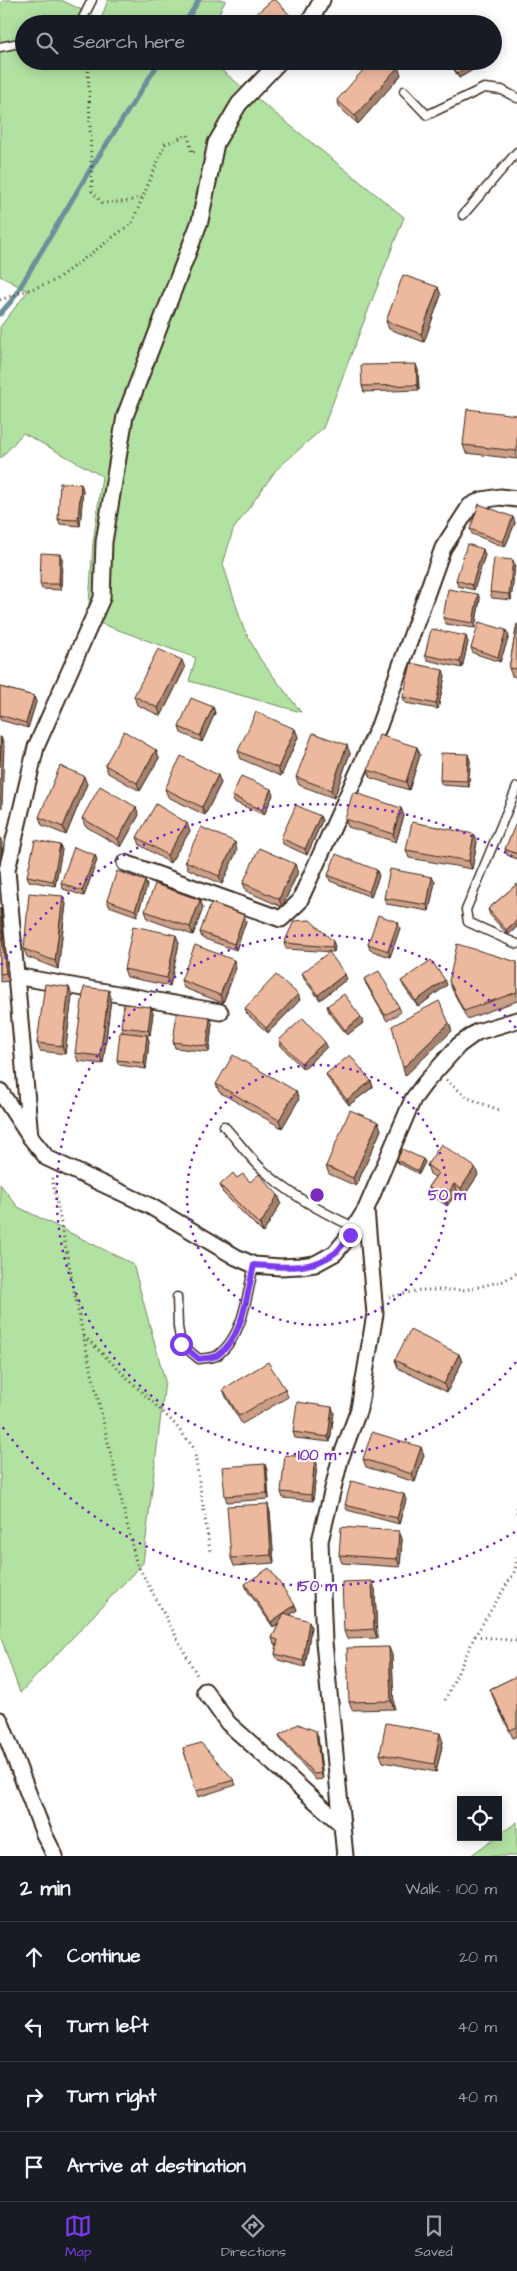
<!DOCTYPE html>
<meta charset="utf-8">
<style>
body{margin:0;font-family:"Architects Daughter",sans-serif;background:#242831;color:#f1f3f6}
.controls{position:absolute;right:15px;bottom:15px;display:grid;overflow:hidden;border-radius:0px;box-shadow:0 2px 12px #0003}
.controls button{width:45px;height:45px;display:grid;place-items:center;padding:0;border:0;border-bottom:1px solid #363941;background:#171b24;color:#f1f3f6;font:25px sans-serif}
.stop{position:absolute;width:15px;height:15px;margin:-11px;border:4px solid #7c3aed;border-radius:50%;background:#fff}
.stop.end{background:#7c3aed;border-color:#fff;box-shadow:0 1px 5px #0008}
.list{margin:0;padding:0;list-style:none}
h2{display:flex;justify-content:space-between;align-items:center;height:65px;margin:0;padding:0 20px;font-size:21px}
h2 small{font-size:16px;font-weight:400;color:#9ea1a6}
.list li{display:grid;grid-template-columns:32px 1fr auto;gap:15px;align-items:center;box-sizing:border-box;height:70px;padding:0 20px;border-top:1px solid #363941}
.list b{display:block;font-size:19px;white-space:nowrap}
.list em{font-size:16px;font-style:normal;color:#9ea1a6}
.icon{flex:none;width:28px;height:28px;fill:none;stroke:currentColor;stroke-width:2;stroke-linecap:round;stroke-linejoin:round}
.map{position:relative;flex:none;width:517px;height:1856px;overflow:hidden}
.search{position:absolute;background:#171b24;box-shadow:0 2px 12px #0003;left:15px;right:15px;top:15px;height:55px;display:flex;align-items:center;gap:12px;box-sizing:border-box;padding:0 18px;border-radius:28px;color:#9ea1a6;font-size:19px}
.sheet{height:345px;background:#171b24}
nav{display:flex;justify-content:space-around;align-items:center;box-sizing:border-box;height:70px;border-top:1px solid #363941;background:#171b24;font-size:14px;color:#9ea1a6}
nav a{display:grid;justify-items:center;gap:2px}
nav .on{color:#7c3aed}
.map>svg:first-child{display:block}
</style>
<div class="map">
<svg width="517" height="1856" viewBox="0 0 517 1856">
<rect width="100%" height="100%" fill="#fff"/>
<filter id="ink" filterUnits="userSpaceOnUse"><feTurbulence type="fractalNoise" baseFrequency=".02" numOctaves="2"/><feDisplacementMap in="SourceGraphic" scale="10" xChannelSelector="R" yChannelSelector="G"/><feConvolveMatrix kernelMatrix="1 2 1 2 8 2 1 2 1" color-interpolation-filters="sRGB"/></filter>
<g filter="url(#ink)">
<path fill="#b2e2a2" stroke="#768660" d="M4,0H61L101,19L108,0H226L213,24H24V61H210L404,217L323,428L276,470L233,530L223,564L243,627L260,659L301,712L189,681L196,658L88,619L93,544L102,476L23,433L0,459V327L28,291L0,276V3Z
M0,1184L18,1207L133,1264L165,1381L143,1563L20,1693L0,1635Z
M517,1822V1856H470Z"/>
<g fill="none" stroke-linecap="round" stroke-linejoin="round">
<path stroke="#6c909a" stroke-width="5" d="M184,24L199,0
M0,314L13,299L88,173L160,61"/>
<g stroke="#3b2a1e" stroke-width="11">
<path id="service" d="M80,24L92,0
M0,47L24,42
M404,91L427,115L484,88L502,90L517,98
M463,215L517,152
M517,787L466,910L468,922L517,944
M224,1126C237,1140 249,1157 263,1170C290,1195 321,1212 354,1227
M177,1297L178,1327L181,1344L199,1359C205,1358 214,1358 218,1355C244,1335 247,1294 254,1265"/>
</g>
<g stroke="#3b2a1e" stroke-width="19">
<path id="minor" d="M308,24L322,0
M125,863L281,919L299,902L379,726L443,548L470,506L482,500L500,497L517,499
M15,976L220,1012
M0,1091L30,1137L47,1158L150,1206L236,1257L254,1265L280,1267L300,1266L315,1264L335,1253L350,1235L366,1209L413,1099L425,1083L459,1045L477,1032L517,1020
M30,1137L7,870L36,747L102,598L104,542L125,416L200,221L216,143L239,104L280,61
M205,1691L228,1723L341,1824
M0,1720L44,1834L55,1856
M345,1856L324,1642L320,1541L340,1460L359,1409L375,1314L366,1209"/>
</g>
<path stroke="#3b2a1e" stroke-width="3" stroke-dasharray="1 4" stroke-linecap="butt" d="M88,61L92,191L102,203L123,202L142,198
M0,300L54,281L132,223L165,144L188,135L192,153L198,150
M446,1080L468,1098L502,1111
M52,1178L83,1335L136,1562L198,1677
M389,1297L420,1290H465L503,1281L517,1273
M84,1336L173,1422L194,1448L210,1551
M517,1502V1514
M475,1636L517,1641
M445,1700L475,1636L515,1571L517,1557"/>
<use href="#service" stroke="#fff" stroke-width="8"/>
<use href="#minor" stroke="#fff" stroke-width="15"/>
</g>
<path fill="#cb9f88" stroke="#3b2a1e" d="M449,61H486V62L459,78Z
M398,67L401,75L358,124L340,108L337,100Z
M441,295L424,342L389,329L386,321Z
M418,370L419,390L364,392L362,386Z
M517,415V459L466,453L463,445Z
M81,484L83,490L80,526L60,524L58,519Z
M513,517L515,523L505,547L472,534L470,529Z
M485,555L474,590L458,586L456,580Z
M62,559L61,590L42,589L40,584Z
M515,565L511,600L492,598L490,592Z
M480,599L475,628L446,624L443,618Z
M517,624V677L512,676L509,668Z
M509,636L500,662L473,653L471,648Z
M468,642L462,668L427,660L425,655Z
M185,668L161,716L137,705L134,696Z
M445,676L438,709L405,703L403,697Z
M0,687L34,696L36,702L28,728L0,720Z
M213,707L215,713L202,742L181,733L179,727Z
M295,729L298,737L281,776L241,759L238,751Z
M417,747L420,755L409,790L371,778L368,770Z
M156,750L159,758L140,791L108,773L105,765Z
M350,753L334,798L299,785L296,777Z
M470,760L469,787L442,785L440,780Z
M221,783L205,815L168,797L165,789Z
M87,784L66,835L42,825L39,817Z
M273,795L264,815L234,802L232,796Z
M401,808L404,816L396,842L348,827L345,819Z
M139,815L121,847L85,826L82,818Z
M320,816L322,821L307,855L283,844L281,838Z
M517,823V859L507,855L505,849Z
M190,831L170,863L140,845L137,837Z
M477,842L472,869L409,858L406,850Z
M60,845L62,850L55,886L29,881L27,876Z
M237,850L222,884L188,869L185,861Z
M95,855L97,860L84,896L63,889L61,883Z
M298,872L282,907L246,891L243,883Z
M328,875L379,876L371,897L330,881Z
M145,881L147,886L137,916L109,906L107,900Z
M435,882L429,911L386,904L384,898Z
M517,884V927L508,935L490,915L488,909Z
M200,900L203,908L193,935L148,919L145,911Z
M66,904L58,969L27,957L24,949Z
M0,908L9,981L0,982Z
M246,921L236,950L202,938L200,932Z
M400,928L390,957L370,950L368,944Z
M179,943L170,986L127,977L124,969Z
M284,943L335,946L334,952L286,949Z
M517,962V1001L467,1019L452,989L449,981Z
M236,968L223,1003L184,988L181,980Z
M302,973L347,979L320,1000L304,979Z
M364,979L399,1007L401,1012L387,1021L366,984Z
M445,980L447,985L418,1007L404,987L401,981Z
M298,994L300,1000L268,1033L247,1014L245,1008Z
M72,995L65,1054L40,1051L37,1043Z
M111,998L103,1064L78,1061L75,1053Z
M327,1006L363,1023L347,1035L329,1012Z
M153,1013L150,1035H147L149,1041L146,1069L119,1065L117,1060L123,1032L121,1027Z
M212,1023L209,1052L175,1048L173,1042Z
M279,1040L327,1047L303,1069L281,1046Z
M326,1074L371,1081L373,1087L349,1105L328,1079Z
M216,1084L299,1099L282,1128L219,1092Z
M378,1122L381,1130L356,1186L329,1174L326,1166Z
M423,1159L425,1162L419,1174L398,1163L397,1160Z
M427,1165L478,1175L464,1196L457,1192L447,1206L431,1195L428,1187L435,1177L430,1174Z
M237,1178L250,1182L278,1195L281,1203L263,1233L223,1193L220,1185Z
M459,1354L462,1362L447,1392L398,1368L395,1360Z
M223,1389H285L288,1397L242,1424L226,1397Z
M334,1412L330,1442L295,1438L293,1432Z
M424,1455L415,1482L366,1467L363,1459Z
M315,1458L317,1464L313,1501L283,1498L281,1492Z
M267,1470L269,1499L227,1502L225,1496Z
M406,1500L399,1524L347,1510L345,1505Z
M270,1512L274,1563L234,1566L231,1558Z
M399,1531L402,1539L400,1567L342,1563L339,1555Z
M245,1584L295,1605L297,1610L290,1615L311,1627L305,1667L278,1660L275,1654L277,1645L274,1644L272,1638L280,1623L273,1627L247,1590Z
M375,1589L377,1638L347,1639L344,1631Z
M392,1655L394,1709L352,1710L349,1702Z
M517,1676V1736L513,1738L493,1697L490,1689Z
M279,1735L318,1737L323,1779L316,1780L281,1740Z
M443,1742L436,1772L383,1762L380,1754Z
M183,1748L234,1780L236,1785L198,1797Z"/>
<path fill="#a5826f" stroke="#3b2a1e" d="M476,61L486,62L459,78L457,73Z
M398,67L401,75L358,124L355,116Z
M438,287L441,295L424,342L421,334Z
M416,364L418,370L419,390L417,385Z
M81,484L83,490L80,526L78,520Z
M513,517L515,523L505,547L503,542Z
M483,549L485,555L474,590L472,585Z
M60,554L62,559L61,590L59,584Z
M513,560L515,565L511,600L509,594Z
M478,594L480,599L475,628L473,623Z
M506,630L509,636L500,662L498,657Z
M466,636L468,642L462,668L460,662Z
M182,660L185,668L161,716L158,708Z
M443,670L445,676L438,709L436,704Z
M34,696L36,702L28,728L26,723Z
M213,707L215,713L202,742L200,736Z
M295,729L298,737L281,776L278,768Z
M1,737L4,745L2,808L0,804Z
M347,745L350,753L334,798L331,790Z
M417,747L420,755L409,790L406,782Z
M156,750L159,758L140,791L137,783Z
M468,754L470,760L469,787L467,781Z
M218,775L221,783L205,815L202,807Z
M84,776L87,784L66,835L63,827Z
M271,789L273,795L264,815L262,810Z
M136,807L139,815L121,847L118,839Z
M401,808L404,816L396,842L393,834Z
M320,816L322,821L307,855L305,849Z
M187,823L190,831L170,863L167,855Z
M474,834L477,842L472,869L469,861Z
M0,837L2,842L0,865Z
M235,842L237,850L222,884L219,876Z
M60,845L62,850L55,886L53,881Z
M95,855L97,860L84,896L82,891Z
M295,864L298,872L282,907L279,899Z
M377,870L379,876L371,897L369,892Z
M432,877L435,882L429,911L427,905Z
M145,881L147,886L137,916L135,910Z
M63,896L66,904L58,969L55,961Z
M200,900L203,908L193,935L190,927Z
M0,908L9,981L6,973L0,924Z
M244,915L246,921L236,950L234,944Z
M517,920V927L508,935L506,930Z
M398,922L400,928L390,957L388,951Z
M176,935L179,943L170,986L167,978Z
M333,941L335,946L334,952L332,947Z
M234,960L236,968L223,1003L220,995Z
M345,974L347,979L320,1000L318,995Z
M445,980L447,985L418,1007L416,1001Z
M69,987L72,995L65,1054L62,1046Z
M109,990L111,998L103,1064L100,1056Z
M298,994L300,1000L268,1033L266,1028Z
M151,1007L153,1013L150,1035L148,1030Z
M210,1017L212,1023L209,1052L207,1046Z
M361,1017L363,1023L347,1035L345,1030Z
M449,1023L452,1031L405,1076L403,1068Z
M147,1035L149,1041L146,1069L144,1063Z
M325,1042L327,1047L303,1069L301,1063Z
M371,1081L373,1087L349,1105L347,1100Z
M296,1091L299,1099L282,1128L279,1120Z
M378,1122L381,1130L356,1186L353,1178Z
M423,1159L425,1162L419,1174L418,1171Z
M475,1167L478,1175L464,1196L461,1188Z
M454,1184L457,1192L447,1206L445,1198Z
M278,1195L281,1203L263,1233L260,1225Z
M459,1354L462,1362L447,1392L444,1384Z
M332,1407L334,1412L330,1442L328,1437Z
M421,1447L424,1455L415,1482L412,1474Z
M315,1458L317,1464L313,1501L311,1495Z
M265,1464L267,1470L269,1499L267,1493Z
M404,1494L406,1500L399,1524L397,1518Z
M268,1504L270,1512L274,1563L271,1555Z
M399,1531L402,1539L400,1567L397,1559Z
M372,1581L375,1589L377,1638L374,1629Z
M295,1605L297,1610L273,1627L271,1622Z
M309,1621L311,1627L305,1667L303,1661Z
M389,1647L392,1655L394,1709L391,1701Z
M316,1731L318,1737L323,1779L321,1773Z
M440,1733L443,1742L436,1772L434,1764Z"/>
<path fill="#ecb99e" stroke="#3b2a1e" d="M272,0H276L296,22L293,24H250L248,21Z
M461,20L463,24H454Z
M371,61H391L398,67L355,116L337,100Z
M450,61H476L457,73Z
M403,275L438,287L421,334L386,321Z
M416,364L417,385L362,386L361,365Z
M467,409L517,415V451L463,445Z
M60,483L81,484L78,520L58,519Z
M479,504L513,517L503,542L470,529Z
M467,544L483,549L472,585L456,580Z
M41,553L60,554L59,584H40Z
M494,558L513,560L509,594L490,592Z
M448,589L478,594L473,623L443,618Z
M479,622L506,630L498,657L471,648Z
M517,624V669L509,668Z
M431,629L466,636L460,662L425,655Z
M158,649L182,660L158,708L134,696Z
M411,663L443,670L436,704L403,697Z
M0,687L34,696L26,723L0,715Z
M191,698L213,707L200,736L179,727Z
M256,712L295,729L278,768L238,751Z
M124,731L156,750L137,783L105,765Z
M313,733L347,745L331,790L296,777Z
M379,735L417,747L406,782L368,770Z
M0,737H1L0,761Z
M441,753L468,754L467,781L440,780Z
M181,756L218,775L202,807L165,789Z
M60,766L84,776L63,827L39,817Z
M241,776L271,789L262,810L232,796Z
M100,786L136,807L118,839L82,818Z
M353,792L401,808L393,834L345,819Z
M156,804L187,823L167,855L137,837Z
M296,805L320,816L305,849L281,838Z
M412,822L474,834L469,861L406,850Z
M516,823H517V854L505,849Z
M201,827L235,842L219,876L185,861Z
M35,840L60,845L53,881L27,876Z
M74,847L95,855L82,891L61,883Z
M259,848L295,864L279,899L243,883Z
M336,854L377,870L369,892L328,875Z
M390,869L432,877L427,905L384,898Z
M117,871L145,881L135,910L107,900Z
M155,884L200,900L190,927L145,911Z
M517,884V920L506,930L488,909Z
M29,893L63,896L55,961L24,949Z
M211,903L244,915L234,944L200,932Z
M378,915L398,922L388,951L368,944Z
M310,920L333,941L332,947L284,943L294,921Z
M0,924L6,973L0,974Z
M133,926L176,935L167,978L124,969Z
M457,944L517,962V992L464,1011L449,981Z
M195,945L234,960L220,995L181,980Z
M329,952L345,974L318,995L302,973Z
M431,960L445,980L416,1001L401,981Z
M379,971L399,1007L385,1015L364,979Z
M276,975L298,994L266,1028L245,1008Z
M45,984L69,987L62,1046L37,1043Z
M84,987L109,990L100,1056L75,1053Z
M344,994L361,1017L345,1030L327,1006Z
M439,1001L449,1023L403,1068L392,1026Z
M124,1004L151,1007L148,1030L121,1027Z
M177,1013L210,1017L207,1046L173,1042Z
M303,1018L325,1042L301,1063L279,1040Z
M120,1032L147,1035L144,1063L117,1060Z
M233,1055L296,1091L279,1120L216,1084Z
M350,1055L371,1081L347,1100L326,1074Z
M350,1110L378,1122L353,1178L326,1166Z
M441,1144L475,1167L461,1188L454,1184L445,1198L428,1187L438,1173L427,1165Z
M402,1149L423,1159L418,1171L397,1160Z
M233,1173L237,1178L243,1174L250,1182L259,1174L278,1195L260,1225L220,1185Z
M410,1330L459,1354L444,1384L395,1360Z
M268,1362L285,1389L239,1416L223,1389Z
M297,1402L332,1407L328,1437L293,1432Z
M372,1432L421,1447L412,1474L363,1459Z
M285,1455L315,1458L311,1495L281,1492Z
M265,1464L267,1493L225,1496L222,1467Z
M351,1481L404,1494L397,1518L345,1505Z
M268,1504L271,1555L231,1558L227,1506Z
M341,1527L399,1531L397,1559L339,1555Z
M269,1568L295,1605L271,1622L245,1584Z
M372,1581L374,1629L344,1631L342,1582Z
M284,1613L309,1621L303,1661L275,1654L278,1640L272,1638Z
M389,1647L391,1701L349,1702L347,1648Z
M517,1676V1727L510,1730L490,1689Z
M386,1723L440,1733L434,1764L380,1754Z
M298,1724L316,1731L321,1773L314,1774L279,1735Z
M201,1743L234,1780L196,1791L183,1748Z"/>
</g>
<g fill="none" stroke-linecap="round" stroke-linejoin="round" filter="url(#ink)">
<path stroke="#7c3aed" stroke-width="6" d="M181,1344L199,1359C205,1358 214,1358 218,1355C244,1336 247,1293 254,1265C281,1267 312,1271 335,1253C340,1249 345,1241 350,1235"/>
</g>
<g fill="none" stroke="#7b2cbf" stroke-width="2.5" stroke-dasharray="2.5 5">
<circle cx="317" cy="1195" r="130"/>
<path d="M516 1362A260 260 0 1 1 516 1028"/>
<path d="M515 1532A391 391 0 0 1 1 1425M1 965A391 391 0 0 1 515 858"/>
</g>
<circle cx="317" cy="1195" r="8" fill="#7b2cbf" stroke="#fff" stroke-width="2.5"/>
<g font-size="15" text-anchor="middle" font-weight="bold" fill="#7b2cbf" stroke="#fff" stroke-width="4" stroke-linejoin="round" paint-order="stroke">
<text x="447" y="1200">50 m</text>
<text x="317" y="1460">100 m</text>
<text x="317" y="1591">150 m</text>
</g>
</svg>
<div class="controls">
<button><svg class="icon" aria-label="locate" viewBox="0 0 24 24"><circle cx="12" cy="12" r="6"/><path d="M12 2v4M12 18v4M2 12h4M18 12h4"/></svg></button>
</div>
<div class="stop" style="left:181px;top:1344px"></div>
<div class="stop end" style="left:350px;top:1235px"></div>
<div class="search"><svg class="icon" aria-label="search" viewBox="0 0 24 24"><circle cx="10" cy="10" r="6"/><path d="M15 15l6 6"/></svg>Search here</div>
</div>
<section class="sheet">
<h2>2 min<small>Walk · 100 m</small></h2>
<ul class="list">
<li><svg class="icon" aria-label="ahead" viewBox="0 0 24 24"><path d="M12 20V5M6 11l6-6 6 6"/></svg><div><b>Continue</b></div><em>20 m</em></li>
<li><svg class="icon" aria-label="left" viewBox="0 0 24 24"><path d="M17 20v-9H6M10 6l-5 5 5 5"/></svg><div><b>Turn left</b></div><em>40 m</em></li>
<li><svg class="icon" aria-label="right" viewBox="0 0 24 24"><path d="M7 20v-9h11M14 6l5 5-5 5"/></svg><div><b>Turn right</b></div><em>40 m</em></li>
<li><svg class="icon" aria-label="arrive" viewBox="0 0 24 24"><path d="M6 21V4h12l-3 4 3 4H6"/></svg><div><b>Arrive at destination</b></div></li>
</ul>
</section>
<nav>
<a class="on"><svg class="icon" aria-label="map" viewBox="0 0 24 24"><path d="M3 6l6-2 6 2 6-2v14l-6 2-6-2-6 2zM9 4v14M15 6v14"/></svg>Map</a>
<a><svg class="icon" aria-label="directions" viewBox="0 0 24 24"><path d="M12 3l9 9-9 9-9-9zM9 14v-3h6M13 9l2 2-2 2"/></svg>Directions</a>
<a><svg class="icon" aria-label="saved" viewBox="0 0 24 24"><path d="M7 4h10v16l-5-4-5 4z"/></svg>Saved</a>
</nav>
